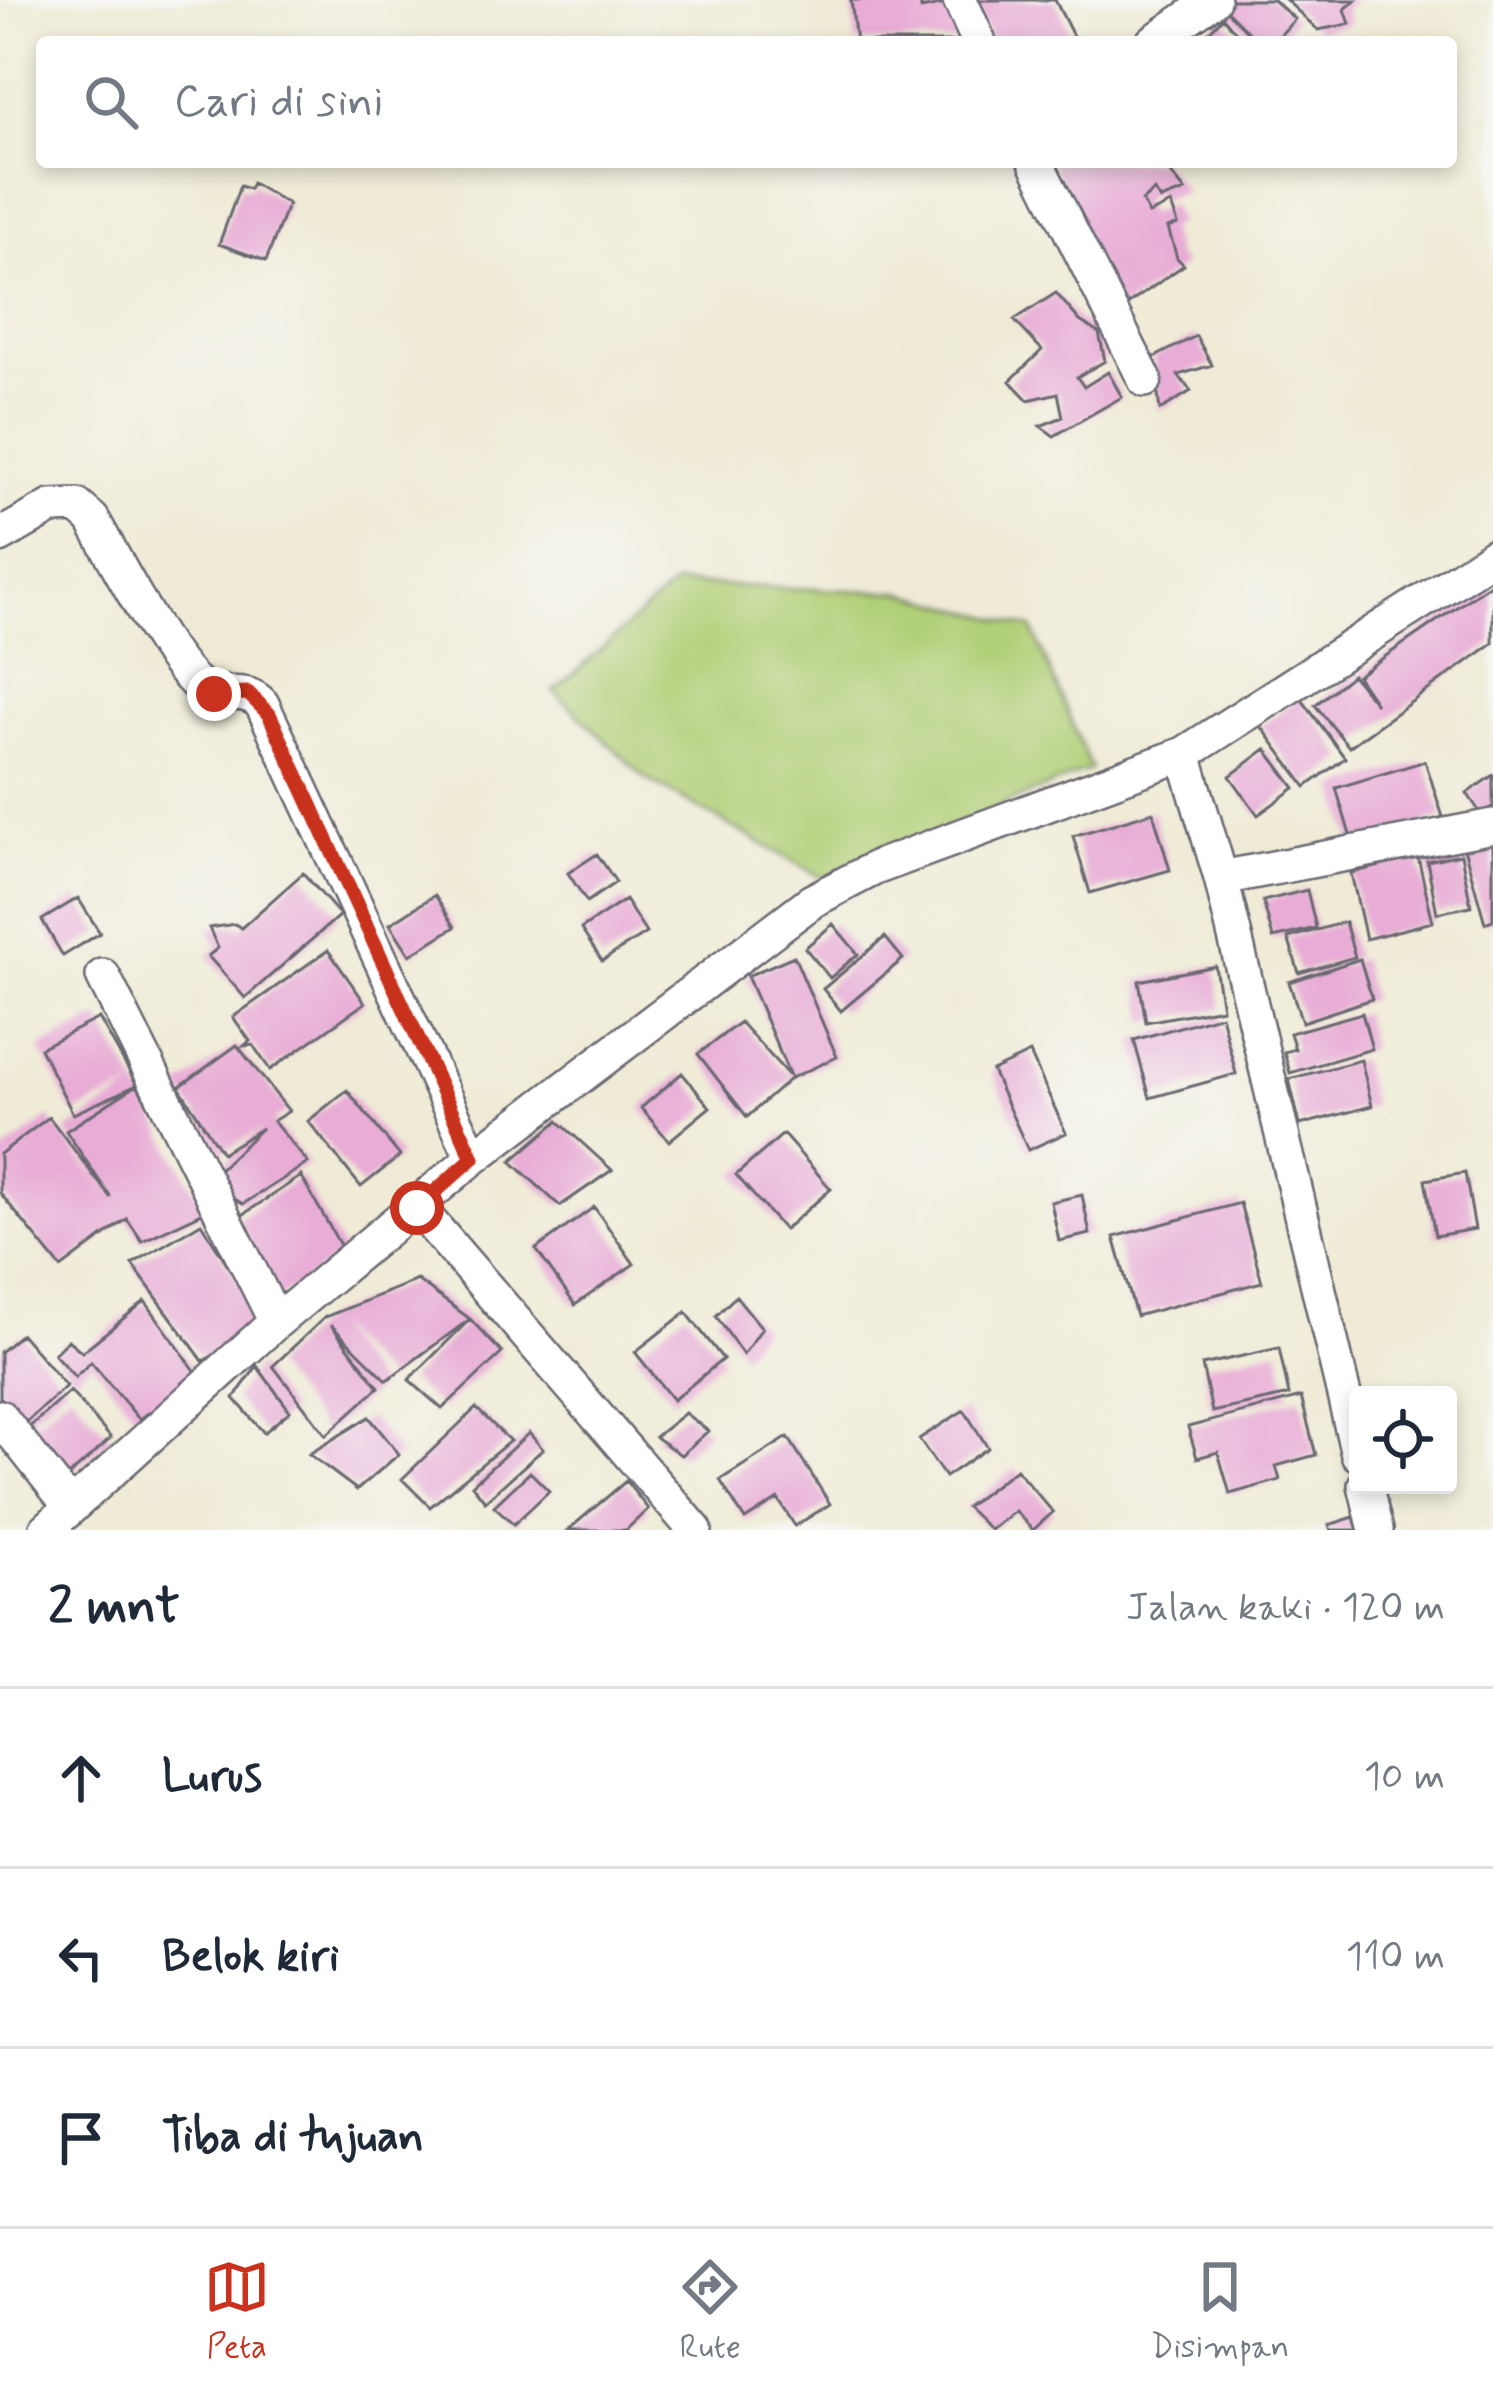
<!DOCTYPE html>
<html lang="id">
<meta charset="utf-8">
<style>
body{margin:0;font-family:Mynerve,sans-serif;background:#f6f6f7;color:#1f2937}
.controls{position:absolute;right:36px;bottom:36px;display:grid;overflow:hidden;border-radius:12px;box-shadow:0 6px 18px #0003}
.controls button{width:108px;height:108px;display:grid;place-items:center;padding:0;border:0;border-bottom:3px solid #e0e1e3;background:#fff;color:#1f2937;font:60px sans-serif}
.stop{position:absolute;width:36px;height:36px;margin:-27px;border:9px solid #c8321e;border-radius:50%;background:#fff}
.stop.end{background:#c8321e;border-color:#fff;box-shadow:0 3px 12px #0008}
.list{margin:0;padding:0;list-style:none}
h2{display:flex;justify-content:space-between;align-items:center;height:156px;margin:0;padding:0 48px;font-size:51px}
h2 small{font-size:39px;font-weight:400;color:#747a83}
.list li{display:grid;grid-template-columns:78px 1fr auto;gap:36px;align-items:center;box-sizing:border-box;height:180px;padding:0 48px;border-top:3px solid #e0e1e3}
.list b{display:block;font-size:45px;white-space:nowrap}
.list em{font-size:39px;font-style:normal;color:#747a83}
.icon{flex:none;width:66px;height:66px;fill:none;stroke:currentColor;stroke-width:2;stroke-linecap:round;stroke-linejoin:round}
.map{position:relative;flex:none;width:1493px;height:1530px;overflow:hidden}
.search{position:absolute;background:#fff;box-shadow:0 6px 18px #0003;left:36px;right:36px;top:36px;height:132px;display:flex;align-items:center;gap:30px;box-sizing:border-box;padding:0 42px;border-radius:12px;color:#747a83;font-size:45px}
.sheet{height:696px;background:#fff}
nav{display:flex;justify-content:space-around;align-items:center;box-sizing:border-box;height:168px;border-top:3px solid #e0e1e3;background:#fff;font-size:33px;color:#747a83}
nav a{display:grid;justify-items:center;gap:6px}
nav .on{color:#c8321e}
.map>svg:first-child{display:block}
</style>
<div class="map">
<svg width="1493" height="1530" viewBox="0 0 1493 1530">
<rect width="100%" height="100%" fill="#f6f6f2"/>
<filter id="ink" filterUnits="userSpaceOnUse"><feTurbulence type="fractalNoise" baseFrequency=".00833" numOctaves="2"/><feDisplacementMap in="SourceGraphic" scale="24" xChannelSelector="R" yChannelSelector="G"/><feConvolveMatrix kernelMatrix="1 2 1 2 8 2 1 2 1" color-interpolation-filters="sRGB"/></filter>
<filter id="wash" filterUnits="userSpaceOnUse"><feTurbulence type="fractalNoise" baseFrequency=".004" numOctaves="4" result="noise"/><feDisplacementMap in="SourceGraphic" scale="48" xChannelSelector="R" yChannelSelector="G"/><feGaussianBlur stdDeviation="2.7" result="paint"/><feColorMatrix in="noise" values="0 0 0 0 0 0 0 0 0 0 0 0 0 0 0 0 0 1.4 0 .05"/><feComposite in="paint" operator="in"/></filter>
<g filter="url(#wash)">
<rect width="100%" height="100%" fill="#efebd6"/>
<path fill="#b1cf76" stroke="#6a7858" stroke-width="3" d="M675,584L900,592L1032,628L1091,769L823,878L645,778L554,691Z"/>
<g id="blocks">
<path fill="#e8acd6" d="M851,0H921V9L945,4L959,42H856Z
M973,0H1055L1076,42H991Z
M1230,0H1273L1295,19L1274,42H1258L1222,6Z
M1286,0H1356L1345,9L1350,24L1318,30Z
M1223,17L1244,42H1199Z
M1051,162H1162L1185,191L1161,200L1154,191L1142,201L1149,214L1171,204L1178,224L1168,228L1177,258L1184,265L1120,310Z
M252,183L288,204L266,261L219,244L240,186L249,189Z
M1056,293L1080,321L1099,333L1105,361L1077,377L1084,387L1108,372L1122,397L1054,436L1040,426L1063,417L1058,393L1028,400L1010,381L1042,350L1014,320Z
M1196,336L1212,365L1178,375L1191,391L1160,410L1153,358Z
M1493,582V643L1349,747L1315,705L1352,675L1376,704L1357,676Z
M1300,697L1345,758L1306,787L1261,726Z
M1266,749L1295,788L1258,815L1230,776Z
M1425,761L1443,817L1353,845L1336,788Z
M1493,775V806L1481,814L1467,793Z
M1153,812L1170,870L1090,893L1073,836Z
M1493,832V920L1485,923L1462,841Z
M597,854L616,882L587,902L568,873Z
M1461,854L1471,906L1437,913L1427,861Z
M1418,857L1433,922L1366,939L1351,873Z
M303,873L340,915L245,998L208,956L218,948L209,928L235,924L241,928Z
M1307,890L1316,928L1273,938L1263,901Z
M435,895L455,927L410,955L390,924Z
M78,898L100,933L63,956L42,920Z
M625,900L646,933L602,961L581,929Z
M1345,922L1355,957L1299,973L1288,938Z
M833,924L858,954L830,978L805,948Z
M885,937L903,959L841,1011L823,989Z
M328,950L365,1003L270,1070L253,1045L244,1046L250,1041L233,1017Z
M794,956L837,1057L791,1078L747,976Z
M1360,959L1372,999L1302,1022L1289,982Z
M1215,966L1222,1008L1146,1022L1139,981Z
M1362,1013L1372,1049L1290,1073L1284,1052L1295,1049L1290,1033Z
M1221,1015L1236,1074L1150,1098L1134,1040Z
M99,1018L137,1085L73,1114L40,1048Z
M740,1022L791,1078L747,1117L698,1054Z
M237,1045L289,1111L273,1121L308,1163L243,1204L206,1182L262,1128L222,1153L179,1087Z
M1030,1053L1066,1133L1028,1150L992,1071Z
M1361,1060L1372,1106L1300,1125L1289,1079Z
M682,1073L710,1107L669,1141L641,1108Z
M137,1085L206,1211L142,1241L127,1219L61,1268L0,1193V1154L49,1117L111,1198L66,1131Z
M347,1090L400,1156L361,1187L308,1121Z
M558,1121L612,1170L560,1206L511,1161Z
M783,1134L831,1189L784,1230L736,1175Z
M1465,1173L1475,1229L1435,1236L1425,1180Z
M301,1176L344,1252L279,1298L238,1218Z
M1082,1195L1090,1234L1059,1241L1051,1202Z
M1240,1203L1262,1282L1136,1316L1114,1237Z
M594,1207L634,1264L575,1305L536,1249Z
M201,1223L267,1326L203,1361L132,1264Z
M417,1280L470,1319L502,1353L442,1409L409,1380L470,1319L387,1380L331,1325L379,1387L326,1435L273,1366L325,1317Z
M736,1296L762,1328L743,1355L716,1316Z
M145,1301L201,1379L139,1419L91,1362L75,1377L54,1354L68,1340L82,1352Z
M686,1312L723,1359L673,1400L635,1352Z
M21,1334L66,1386L24,1424L0,1397V1352Z
M1279,1348L1289,1395L1212,1412L1202,1365Z
M257,1366L290,1411L264,1433L234,1398Z
M70,1391L111,1438L65,1479L24,1432Z
M1301,1397L1316,1455L1276,1466L1280,1480L1230,1494L1218,1452L1197,1458L1188,1427Z
M476,1408L510,1441L430,1507L402,1479Z
M964,1410L988,1448L945,1477L919,1439Z
M685,1413L708,1431L681,1455L655,1437Z
M369,1417L399,1454L357,1490L309,1454Z
M529,1433L543,1449L485,1501L472,1485Z
M788,1437L830,1504L795,1526L778,1499L745,1520L720,1480Z
M1016,1469L1053,1512L1033,1530L1015,1511L990,1530L966,1507Z
M530,1472L549,1491L514,1524L494,1506Z
M626,1481L648,1509L626,1530H568Z
M1354,1517L1358,1530H1331L1329,1525Z"/>
</g>
</g>
<g filter="url(#ink)">
<use href="#blocks" fill-opacity="0" stroke="#6a6871" stroke-width="3"/>
<g fill="none" stroke-linecap="round" stroke-linejoin="round">
<g stroke="#6a6871" stroke-width="38">
<path id="minor" d="M960,0L979,42
M1153,42L1213,0
M1036,162L1145,380
M0,536L51,507L77,506L92,519C115,558 168,664 201,687C222,701 243,684 262,704L473,1158
M1184,754L1221,878L1358,1454
M1221,878L1493,826
M103,976L276,1322
M417,1207L695,1530
M0,1417L71,1507
M1365,1485L1376,1530
M46,1530L276,1322L473,1158L812,901L875,868L1184,754L1493,556"/>
</g>
<use href="#minor" stroke="#fff" stroke-width="33"/>
</g>
</g>
<g fill="none" stroke-linecap="round" stroke-linejoin="round" filter="url(#ink)">
<path stroke="#c8321e" stroke-width="15" d="M214,694L248,693L269,714L473,1158L417,1208"/>
</g>
</svg>
<div class="controls">
<button><svg class="icon" aria-label="locate" viewBox="0 0 24 24"><circle cx="12" cy="12" r="6"/><path d="M12 2v4M12 18v4M2 12h4M18 12h4"/></svg></button>
</div>
<div class="stop" style="left:417px;top:1208px"></div>
<div class="stop end" style="left:214px;top:694px"></div>
<div class="search"><svg class="icon" aria-label="search" viewBox="0 0 24 24"><circle cx="10" cy="10" r="6"/><path d="M15 15l6 6"/></svg>Cari di sini</div>
</div>
<section class="sheet">
<h2>2 mnt<small>Jalan kaki · 120 m</small></h2>
<ul class="list">
<li><svg class="icon" aria-label="ahead" viewBox="0 0 24 24"><path d="M12 20V5M6 11l6-6 6 6"/></svg><div><b>Lurus</b></div><em>10 m</em></li>
<li><svg class="icon" aria-label="left" viewBox="0 0 24 24"><path d="M17 20v-9H6M10 6l-5 5 5 5"/></svg><div><b>Belok kiri</b></div><em>110 m</em></li>
<li><svg class="icon" aria-label="arrive" viewBox="0 0 24 24"><path d="M6 21V4h12l-3 4 3 4H6"/></svg><div><b>Tiba di tujuan</b></div></li>
</ul>
</section>
<nav>
<a class="on"><svg class="icon" aria-label="map" viewBox="0 0 24 24"><path d="M3 6l6-2 6 2 6-2v14l-6 2-6-2-6 2zM9 4v14M15 6v14"/></svg>Peta</a>
<a><svg class="icon" aria-label="directions" viewBox="0 0 24 24"><path d="M12 3l9 9-9 9-9-9zM9 14v-3h6M13 9l2 2-2 2"/></svg>Rute</a>
<a><svg class="icon" aria-label="saved" viewBox="0 0 24 24"><path d="M7 4h10v16l-5-4-5 4z"/></svg>Disimpan</a>
</nav>
